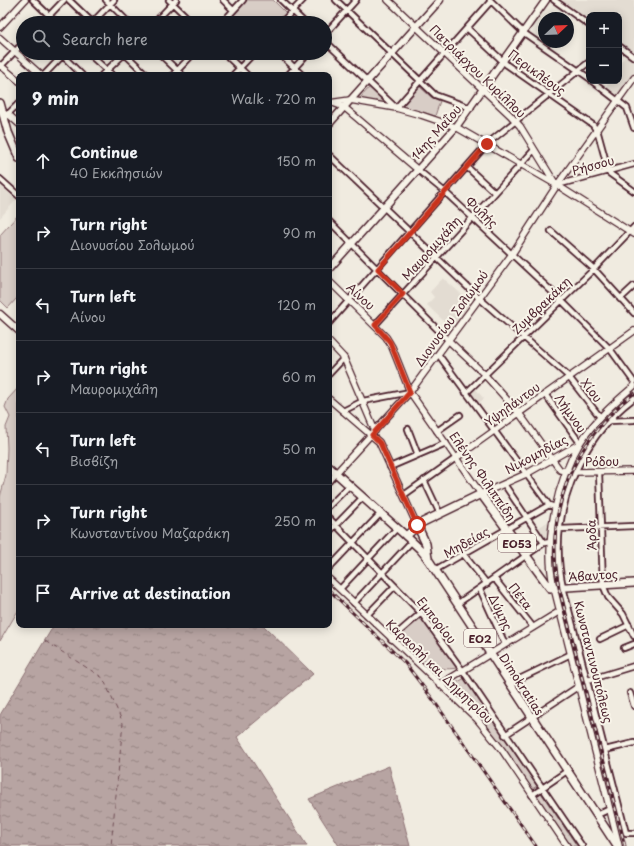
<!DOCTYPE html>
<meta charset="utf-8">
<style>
body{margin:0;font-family:"Playpen Sans",sans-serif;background:#20242c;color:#f1f3f6}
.controls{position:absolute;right:12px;top:12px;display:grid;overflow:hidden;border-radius:8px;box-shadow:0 2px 10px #0003}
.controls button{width:36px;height:36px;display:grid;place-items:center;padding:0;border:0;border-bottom:1px solid #363941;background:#171b24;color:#f1f3f6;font:20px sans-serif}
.compass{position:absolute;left:538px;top:12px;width:36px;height:36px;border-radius:50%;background:#171b24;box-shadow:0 2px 10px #0003;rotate:67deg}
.stop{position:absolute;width:12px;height:12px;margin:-9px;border:3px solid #c8321e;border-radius:50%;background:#fff}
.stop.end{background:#c8321e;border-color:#fff;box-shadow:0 1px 4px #0008}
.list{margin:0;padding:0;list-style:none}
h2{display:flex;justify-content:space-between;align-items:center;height:52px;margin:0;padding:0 16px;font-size:17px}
h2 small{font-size:13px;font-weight:400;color:#9ea1a6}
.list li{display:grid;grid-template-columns:26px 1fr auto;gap:12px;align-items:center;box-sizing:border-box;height:72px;padding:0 16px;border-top:1px solid #363941}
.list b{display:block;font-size:15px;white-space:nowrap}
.list p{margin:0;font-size:13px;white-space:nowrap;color:#9ea1a6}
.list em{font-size:13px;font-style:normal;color:#9ea1a6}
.icon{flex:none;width:22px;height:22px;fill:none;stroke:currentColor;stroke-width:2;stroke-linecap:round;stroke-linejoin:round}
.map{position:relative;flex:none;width:634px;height:846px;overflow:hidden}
.search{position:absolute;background:#171b24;box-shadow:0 2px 10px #0003;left:16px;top:16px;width:316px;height:44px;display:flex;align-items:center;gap:10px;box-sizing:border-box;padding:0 14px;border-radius:22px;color:#9ea1a6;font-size:15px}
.panel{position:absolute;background:#171b24;box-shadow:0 2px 10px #0003;left:16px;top:72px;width:316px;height:556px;border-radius:8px}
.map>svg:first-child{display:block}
</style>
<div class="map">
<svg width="634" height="846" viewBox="0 0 634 846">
<defs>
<pattern id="water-ripples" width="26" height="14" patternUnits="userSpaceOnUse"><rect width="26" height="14" fill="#b7a4a2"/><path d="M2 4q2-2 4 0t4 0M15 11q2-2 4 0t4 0" fill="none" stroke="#978584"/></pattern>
</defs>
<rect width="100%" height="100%" fill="#f0ebe0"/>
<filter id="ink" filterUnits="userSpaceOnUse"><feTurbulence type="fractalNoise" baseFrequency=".025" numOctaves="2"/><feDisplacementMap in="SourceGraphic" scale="8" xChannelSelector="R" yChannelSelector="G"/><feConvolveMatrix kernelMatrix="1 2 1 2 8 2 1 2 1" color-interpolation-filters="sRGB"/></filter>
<g filter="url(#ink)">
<path fill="#e3dcd2" d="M561,0H634V52L619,41V15H589V20Z
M627,55L634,60V74L619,96L606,86L610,81H619V64Z
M0,185L16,200L0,218Z
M443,278L475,306L456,333L427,305L434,297L430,292Z
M475,388L484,399L478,404L469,393Z
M553,518L550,538L544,539L538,528Z"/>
<path fill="#d8cdc6" stroke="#917678" d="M246,0H273L287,14L278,23H225Z
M228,53H250L239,64Z
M419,86L431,97L440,101L435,116L402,106Z
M370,87L391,106L359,99Z
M19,214V299L17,298L8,308L0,300V235Z
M19,387V609L0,641V497L6,475L7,448L6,427L10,417L5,407L8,399Z
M420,617L458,667L457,668C435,672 423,661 408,646L411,642L402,633Z
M465,678L537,786L532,789L484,721L449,687Z
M541,793L577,846H571L536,796Z"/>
<path fill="url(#water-ripples)" stroke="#8b6f72" d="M54,625H162L165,628L167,625H263L313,674L237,737L307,846H0V715Z
M389,766L410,846H339L309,799Z"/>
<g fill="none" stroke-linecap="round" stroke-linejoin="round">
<path stroke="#704e55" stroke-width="1" stroke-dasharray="5 4" stroke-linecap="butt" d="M45,641L103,678L123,723L111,846"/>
<g stroke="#4a1f2b" stroke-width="8">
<path id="minor" d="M33,0L57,23
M69,0L93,23
M106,0L129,23
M169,0L193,23
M223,0L233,10
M281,0L305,23
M336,0L435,95L471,108
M490,0L524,33L589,78
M554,0L589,25
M42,23L64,0
M92,23L114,0
M154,23L176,0
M222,23L243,0
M281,23L303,0
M467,28L507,65L593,125L598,133L609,173L634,191
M325,34L356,0
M325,41L396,108L491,1
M619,46L634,57
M60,53L82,75
M88,53L112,75
M124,53L147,75
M159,53L182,75
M224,53L247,75
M279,53L302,75
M0,67L23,43
M44,75L65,53
M102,75L125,53
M173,75L194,53
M233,75L254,53
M288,75L308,53
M592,81L627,108L634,128
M8,114L19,103
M329,155L479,298L568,376L600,417
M467,167L495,193
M418,170L445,192L561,300L610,349L634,382
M0,179L19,196
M557,185L634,164
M329,221L448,340
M551,231L594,269L634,313
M620,299L634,286
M329,323L487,144L589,62
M375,325L534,150
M438,354L549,505L555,507
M329,374L344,358
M466,393L594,269L634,227
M545,394L580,443
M634,398C577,441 547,517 563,587L626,833H634
M343,411L363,401L410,392
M609,421L634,420
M408,429L418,455
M437,431L460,415
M390,467L446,443
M599,472L603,585L608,597L623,614L634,636
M424,480L440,514
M329,481L336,473
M504,484L544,543
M404,495L456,458
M329,506L350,485
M329,518L421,613L465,674L582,846
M560,529L634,526
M329,532L363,497
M464,555L487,584
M329,568L381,513
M435,570L549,505
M494,578L533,627
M340,589L397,528
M480,589L505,644
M354,603L412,541
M457,604L544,543L551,542
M367,615L395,586
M391,639L421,613
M600,639L629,625
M624,648L634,644
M588,680L634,666
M509,684L571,654
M630,693L634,706
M505,735L579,686
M605,750L634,743
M532,795L567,771
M597,815L610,809"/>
</g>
<g stroke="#4a1f2b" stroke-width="8">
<path id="tertiary" d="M388,0L510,115L520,126L555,183
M0,27L25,0
M0,38L41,75
M0,65L19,81
M329,103L350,100L396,108L421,115L456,127L557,185L634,234
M333,103L344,107L418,170
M4,119L8,114L19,124
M329,281L386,337L392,347L410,392L481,494L526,474L579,444
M448,340L484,374L519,413L560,470L575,472L634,471
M329,342L344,358L375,431
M329,399L379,442L417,525
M456,458L634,331
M336,473L410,392L512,254L557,185L634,78
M329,579L477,719L502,750L567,846
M441,684L560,611
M619,846L553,584C544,540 557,481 580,443C594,421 614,403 634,386"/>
</g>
<g stroke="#4a1f2b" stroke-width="9">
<path id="secondary" d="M329,124L440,0
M329,269L456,127L546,0
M0,314L19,331"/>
</g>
<g stroke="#4a1f2b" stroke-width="10">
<path id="primary" d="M0,103L8,132L19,158
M329,467L406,536L421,523L481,494L550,588L634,583
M417,525L426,544L428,559"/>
</g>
<g stroke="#4a1f2b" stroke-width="10">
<path id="trunk" d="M406,536L420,549L428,559L617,846"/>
</g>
<use href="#minor" stroke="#f7f3e8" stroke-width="4.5"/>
<use href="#tertiary" stroke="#f7f3e8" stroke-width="5.5"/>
<use href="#secondary" stroke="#f7f3e8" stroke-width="6"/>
<use href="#primary" stroke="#f7f3e8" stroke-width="7"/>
<use href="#trunk" stroke="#f7f3e8" stroke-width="7"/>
<g stroke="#4a1f2b" stroke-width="3">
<path id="rail" d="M329,590L405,663L434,701L536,846
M625,846L559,588C543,510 574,442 634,393"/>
</g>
<use href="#rail" stroke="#f7f3e8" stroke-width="1.5" stroke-dasharray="4.5" stroke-linecap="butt"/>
</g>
</g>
<g fill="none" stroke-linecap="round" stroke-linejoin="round" filter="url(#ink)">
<path stroke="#c8321e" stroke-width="5" d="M417,525L380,443L372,435L410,392L390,342L375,325L403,294L378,269L487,144"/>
</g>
<g text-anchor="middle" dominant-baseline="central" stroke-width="4" stroke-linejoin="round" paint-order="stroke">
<g fill="#f7f3e8" stroke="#7e5f64" stroke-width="1">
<rect x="498" y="534" width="38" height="18" rx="3"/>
<rect x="464" y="629" width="32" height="18" rx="3"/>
</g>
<g font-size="11" font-weight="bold" fill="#4a1f2b">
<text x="517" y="543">ΕΟ53</text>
<text x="480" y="638">ΕΟ2</text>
</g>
<g font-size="12" fill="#4a1f2b" stroke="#f7f3e8">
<text transform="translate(478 71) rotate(44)">Πατριάρχου Κυρίλλου</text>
<text transform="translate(537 72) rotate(36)">Περικλέους</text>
<text transform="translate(436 132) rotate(-49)">14ης Μαΐου</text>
<text transform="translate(593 165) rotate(-15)">Ρήσσου</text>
<text transform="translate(482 212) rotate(43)">Φυλής</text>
<text transform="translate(431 248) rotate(-48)">Μαυρομιχάλη</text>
<text transform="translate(361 296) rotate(43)">Αίνου</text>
<text transform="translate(541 305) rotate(-44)">Ζυμβρακάκη</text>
<text transform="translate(451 318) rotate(-54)">Διονυσίου Σολωμού</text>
<text transform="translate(592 390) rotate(52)">Χίου</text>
<text transform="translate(512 404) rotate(-36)">Υψηλάντου</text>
<text transform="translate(571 413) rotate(55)">Λήμνου</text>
<text transform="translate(536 454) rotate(-28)">Νικομηδίας</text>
<text transform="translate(602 461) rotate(-1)">Ρόδου</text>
<text transform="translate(483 476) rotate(55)">Ελένης Φιλιππίδη</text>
<text transform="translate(591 535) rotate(-92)">Άρδα</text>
<text transform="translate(466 542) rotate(-29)">Μηδείας</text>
<text transform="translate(593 575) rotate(-4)">Άβαντος</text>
<text transform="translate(521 596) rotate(52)">Πέτα</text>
<text transform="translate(501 612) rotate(65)">Δύμης</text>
<text transform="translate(437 620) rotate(52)">Εμπορίου</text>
<text transform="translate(594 662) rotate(76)">Κωνσταντινουπόλεως</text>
<text transform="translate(440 671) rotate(44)">Καραολή και Δημητρίου</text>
<text transform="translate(522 684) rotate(57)">Dimokratias</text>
</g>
</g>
</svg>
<div class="controls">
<button>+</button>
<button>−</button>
</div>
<svg class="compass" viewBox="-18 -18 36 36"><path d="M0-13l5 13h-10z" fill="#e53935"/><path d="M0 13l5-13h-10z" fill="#9ea1a6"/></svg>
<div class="stop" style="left:417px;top:525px"></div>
<div class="stop end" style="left:487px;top:144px"></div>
<div class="search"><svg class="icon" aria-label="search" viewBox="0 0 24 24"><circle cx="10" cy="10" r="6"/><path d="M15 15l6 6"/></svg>Search here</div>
<section class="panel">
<h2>9 min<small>Walk · 720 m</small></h2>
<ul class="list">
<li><svg class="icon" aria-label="ahead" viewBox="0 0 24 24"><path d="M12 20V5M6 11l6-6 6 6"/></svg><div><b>Continue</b><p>40 Εκκλησιών</p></div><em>150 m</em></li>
<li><svg class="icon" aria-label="right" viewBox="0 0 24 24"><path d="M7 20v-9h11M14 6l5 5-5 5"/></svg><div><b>Turn right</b><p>Διονυσίου Σολωμού</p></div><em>90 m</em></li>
<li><svg class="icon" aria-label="left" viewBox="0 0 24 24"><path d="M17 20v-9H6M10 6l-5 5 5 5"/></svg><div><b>Turn left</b><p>Αίνου</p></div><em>120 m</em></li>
<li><svg class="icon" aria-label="right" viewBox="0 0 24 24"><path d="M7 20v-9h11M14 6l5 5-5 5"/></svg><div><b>Turn right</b><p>Μαυρομιχάλη</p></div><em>60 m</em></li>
<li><svg class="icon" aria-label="left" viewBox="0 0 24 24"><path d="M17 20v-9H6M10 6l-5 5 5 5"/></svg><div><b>Turn left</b><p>Βισβίζη</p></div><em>50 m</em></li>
<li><svg class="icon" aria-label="right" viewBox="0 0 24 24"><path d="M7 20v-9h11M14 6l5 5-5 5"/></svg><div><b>Turn right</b><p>Κωνσταντίνου Μαζαράκη</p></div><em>250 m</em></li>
<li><svg class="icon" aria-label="arrive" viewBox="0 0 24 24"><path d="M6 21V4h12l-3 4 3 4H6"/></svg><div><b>Arrive at destination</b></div></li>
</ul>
</section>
</div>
